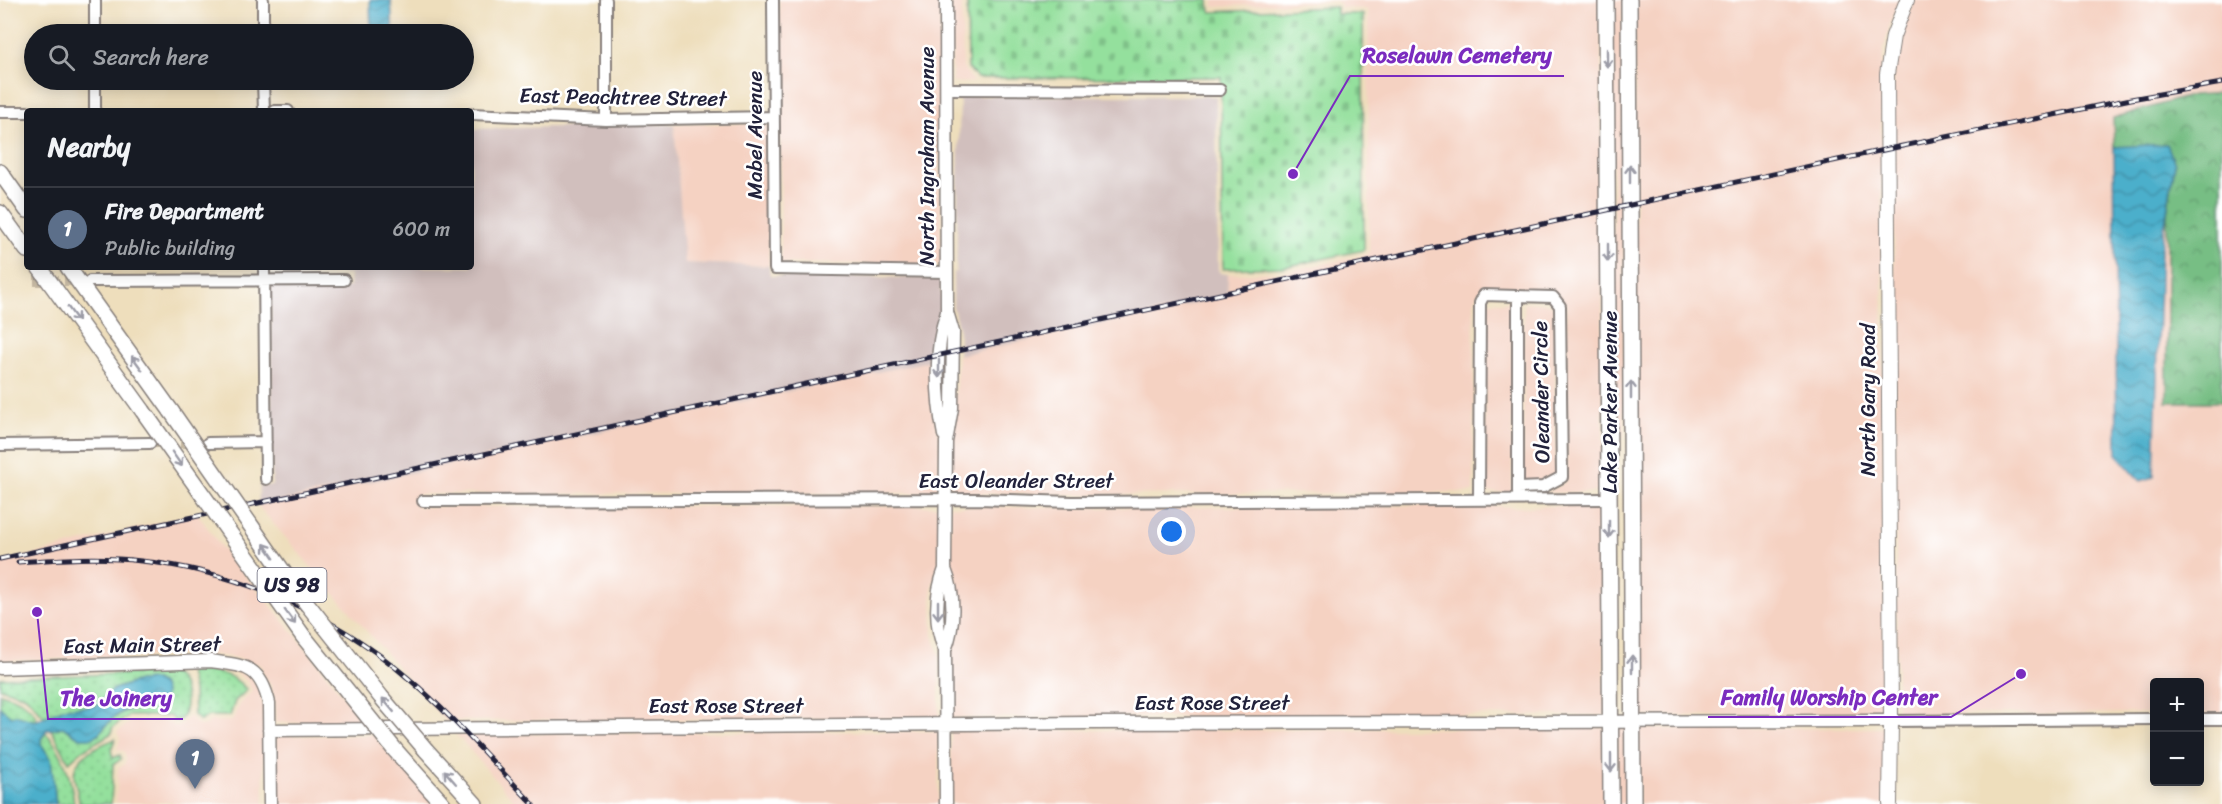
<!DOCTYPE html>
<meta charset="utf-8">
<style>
body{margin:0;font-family:Sriracha,sans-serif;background:#20242c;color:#f1f3f6}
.controls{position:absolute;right:18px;bottom:18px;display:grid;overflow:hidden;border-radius:6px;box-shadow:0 3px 15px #0003}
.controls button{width:54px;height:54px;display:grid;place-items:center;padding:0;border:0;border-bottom:2px solid #363941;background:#171b24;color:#f1f3f6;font:30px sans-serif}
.you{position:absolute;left:1172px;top:532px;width:21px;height:21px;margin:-15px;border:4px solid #fff;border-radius:50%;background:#1a73e8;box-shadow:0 0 0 9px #1a73e833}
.badge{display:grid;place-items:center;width:39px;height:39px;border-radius:50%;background:#ea580c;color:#fff;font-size:20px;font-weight:700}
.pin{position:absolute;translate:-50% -50px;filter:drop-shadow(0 2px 3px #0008)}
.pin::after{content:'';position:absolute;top:32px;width:21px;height:18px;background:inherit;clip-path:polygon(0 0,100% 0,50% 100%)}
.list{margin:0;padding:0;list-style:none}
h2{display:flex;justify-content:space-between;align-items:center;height:78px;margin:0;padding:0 24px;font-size:26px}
h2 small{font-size:20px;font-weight:400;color:#9ea1a6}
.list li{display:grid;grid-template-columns:39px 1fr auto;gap:18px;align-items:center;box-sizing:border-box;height:84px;padding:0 24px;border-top:2px solid #363941}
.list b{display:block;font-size:22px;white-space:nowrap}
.list p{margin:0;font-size:20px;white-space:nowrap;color:#9ea1a6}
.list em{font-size:20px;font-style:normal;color:#9ea1a6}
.icon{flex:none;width:33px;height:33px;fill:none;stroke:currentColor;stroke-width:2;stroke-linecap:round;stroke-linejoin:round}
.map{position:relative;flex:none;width:2222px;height:804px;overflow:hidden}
.search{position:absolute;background:#171b24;box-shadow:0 3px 15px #0003;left:24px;top:24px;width:450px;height:66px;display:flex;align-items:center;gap:15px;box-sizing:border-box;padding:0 21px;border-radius:33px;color:#9ea1a6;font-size:22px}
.panel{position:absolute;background:#171b24;box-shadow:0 3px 15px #0003;left:24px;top:108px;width:450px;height:162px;border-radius:6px}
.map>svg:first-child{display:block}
</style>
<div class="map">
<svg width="2222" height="804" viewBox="0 0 2222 804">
<defs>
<pattern id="grass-dots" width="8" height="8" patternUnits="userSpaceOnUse" patternTransform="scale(1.5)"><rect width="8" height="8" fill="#94e09d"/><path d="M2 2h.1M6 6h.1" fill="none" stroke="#7fc088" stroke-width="1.8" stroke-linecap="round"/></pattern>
<pattern id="forest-crowns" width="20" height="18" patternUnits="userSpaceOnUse" patternTransform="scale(1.5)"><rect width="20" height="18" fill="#77be84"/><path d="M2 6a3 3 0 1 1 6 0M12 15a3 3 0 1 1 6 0" fill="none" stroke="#619a6d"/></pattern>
<pattern id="cemetery-stones" width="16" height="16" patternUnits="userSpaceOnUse" patternTransform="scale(1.5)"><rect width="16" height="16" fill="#94e09d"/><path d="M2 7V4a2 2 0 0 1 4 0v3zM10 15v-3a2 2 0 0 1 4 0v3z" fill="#7fc088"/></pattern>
<pattern id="water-waves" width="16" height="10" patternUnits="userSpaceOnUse" patternTransform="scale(1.5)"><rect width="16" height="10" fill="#4cafcb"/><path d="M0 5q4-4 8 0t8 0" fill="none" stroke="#3f8ea6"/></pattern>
</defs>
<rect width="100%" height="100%" fill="#fff"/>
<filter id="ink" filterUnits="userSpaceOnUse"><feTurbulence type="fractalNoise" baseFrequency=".0167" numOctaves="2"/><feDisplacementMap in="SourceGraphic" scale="12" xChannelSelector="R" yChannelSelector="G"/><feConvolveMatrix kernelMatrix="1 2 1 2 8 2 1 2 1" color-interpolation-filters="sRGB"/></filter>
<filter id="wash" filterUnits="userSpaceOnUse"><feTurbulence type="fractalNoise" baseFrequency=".008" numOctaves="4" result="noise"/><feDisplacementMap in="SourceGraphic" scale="24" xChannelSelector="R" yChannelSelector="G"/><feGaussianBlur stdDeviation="1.35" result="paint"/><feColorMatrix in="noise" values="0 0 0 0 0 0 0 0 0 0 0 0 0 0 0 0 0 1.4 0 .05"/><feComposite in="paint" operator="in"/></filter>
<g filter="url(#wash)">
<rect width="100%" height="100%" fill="#eedebc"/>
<path fill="#f5d2c2" d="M779,0H940L941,265L781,263Z
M951,0H962L963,68L974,82L952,83Z
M1214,0H1601L1603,414L1601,415L1603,419V492L1546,493L1564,483L1567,477L1566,306L1564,301L1553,291L1484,289L1479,292L1474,302L1473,492L1073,495L950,493L951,447L958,355L1227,297L1228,274L1284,272L1365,255L1369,252L1368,11L1365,9L1341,8L1340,4L1336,1L1214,7Z
M1612,0H1623L1624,439L1614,416Z
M1634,0H1900L1891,21L1884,48L1881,74L1885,715L1638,716L1637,500L1639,497L1637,495Z
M1914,0H2222V93L2193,95L2113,118L2117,455L2154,477L2161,247L2167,213V402H2222V713H2200V682H2154V713L1897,715L1893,62L1905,17Z
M674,124H768L769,266L684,263Z
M1487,302H1512V493L1485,492V304Z
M1524,302L1550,304L1554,308L1556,473L1542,481H1523Z
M933,360V409L940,442L939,493L418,494L417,507L939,506V565L932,586L933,635L939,654V718L445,721L258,506Z
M1480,505L1515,507L1604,505L1605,715L951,718V654L957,634V584L951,565L950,506L1072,508Z
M197,513L222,548L298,638L364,722L275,723V703L271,686L261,670L262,667L256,663L254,664L236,658L210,654L0,661V563Z
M232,670L251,677L260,690L263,704L264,804H177L173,802L123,804L116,802L118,768L124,765L126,759L124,751L117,750L120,738L117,732L130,722H169L173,725L180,726L189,716L199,726L205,725L210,721H232L239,704L252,691L246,680Z
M1605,728V804H952L951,801V731Z
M1617,728L1627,729V804H1617Z
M1885,728L1884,804H1639L1638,729Z
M939,731L938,804H517L456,734Z
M374,735L435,804H276L275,736Z"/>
<path fill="#d1bfbd" d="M960,96H1216L1218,269L1220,273L1228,274L1227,297L958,355L959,332L953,307V272H956Z
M674,124L685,263L769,266L770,276L941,278V311L934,332L933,360L258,506L260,482L261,486L272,485L271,286L349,287L350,274H342V267H471V129Z"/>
<path fill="url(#grass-dots)" stroke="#5b816c" stroke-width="1.5" d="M208,671C225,673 236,677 247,690L235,701L230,716H208L200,721L194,715L193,690L189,672Z
M171,672C186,681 191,705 180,720H174L170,716H128L112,728V733L83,750L69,762L51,729L63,727L80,738L98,734C113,715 126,707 150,708L155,680L139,681L114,689L96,706L79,707L45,718L26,696L0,688V678Z
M0,693C17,698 31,703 38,721C35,721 10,716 7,714C5,712 3,709 0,707Z
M46,733C63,751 72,780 74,804H56L51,759L41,744V739Z
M115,739L111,750L113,758L120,755L121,759L113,765L111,804H79C79,795 75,784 74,776C74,755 100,745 115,739Z"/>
<path fill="url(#forest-crowns)" stroke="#4c7060" stroke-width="1.5" d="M2222,93V402H2167V213L2175,164L2137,147H2114L2113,118L2193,95Z"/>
<path fill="url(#cemetery-stones)" stroke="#5b816c" stroke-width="1.5" d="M967,0H1209L1210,12L1336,7L1337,14H1363L1364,250L1284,267L1223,269L1221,77L977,78L968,68Z"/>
<path fill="url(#water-waves)" stroke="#376883" stroke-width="1.5" d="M370,0H391L393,34H371Z
M2167,144L2175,164L2161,247L2154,477L2140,481L2117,455L2114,147Z
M155,680C168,686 167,697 159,707C149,709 140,706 130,709C113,713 106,728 93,738H80L63,727L47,730L41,739V744L51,759L56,804H0V707L11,716L15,715L35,721L64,708L96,706L114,689L139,681Z"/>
</g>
<g filter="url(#ink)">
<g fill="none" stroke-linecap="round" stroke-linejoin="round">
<path stroke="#c5b8a2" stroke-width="10" stroke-dasharray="10 5" stroke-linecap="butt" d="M34,281H82
M150,443H197"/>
<g stroke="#88807c" stroke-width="14">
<path id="minor" d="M606,0V120
M773,0L775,269L947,272
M95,34V0
M263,34V0
M263,80L264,111
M946,89L1220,90
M95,111V80
M275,111H288
M0,112H27
M471,114L606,120L774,117
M264,267L266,479
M90,281L344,280
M208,443L266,442
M0,445L150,443
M1518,493V296
M1479,499L1480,303L1484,295L1553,297L1560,306L1562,477L1543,487L1518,488
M423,501L978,499L1072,502L1609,499
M2200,719H2222
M1891,721L2154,719"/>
</g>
<g stroke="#88807c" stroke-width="15">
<path id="tertiary" d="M944,435C936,396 934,349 947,312
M945,569C955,594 955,625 945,650L946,804
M945,650C934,626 935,594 945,569L946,442L952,408L953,332L947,312L946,0
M0,668L211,661C245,666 260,665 269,703L270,804
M269,730L1089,723L1891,721"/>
</g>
<g stroke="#88807c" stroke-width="16">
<path id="secondary" d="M1890,804L1891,721L1887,74L1893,36L1907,0"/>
</g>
<g stroke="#88807c" stroke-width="18">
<path id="primary" d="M1606,0L1611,804
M1629,0L1633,804
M0,172L27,210
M0,213L27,250
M39,267L143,411
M68,267L171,411
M395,750L443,804
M426,750L475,804"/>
</g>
<use href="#minor" stroke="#fff" stroke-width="10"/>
<use href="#tertiary" stroke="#fff" stroke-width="12"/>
<use href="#secondary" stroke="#fff" stroke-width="14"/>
<use href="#primary" stroke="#fff" stroke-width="15"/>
<g stroke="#22223b" stroke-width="5">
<path id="rail" d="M0,559L1893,148L2131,99L2222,83
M18,562C59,559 100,556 141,561C238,571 334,614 408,678C453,716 492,762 533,804"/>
</g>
<use href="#rail" stroke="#fff" stroke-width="3" stroke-dasharray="9" stroke-linecap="butt"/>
<g stroke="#88807c" stroke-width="18" stroke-linecap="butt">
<path id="primary-bridge" d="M143,411L303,636L395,750
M171,411L293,586L381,697L426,750"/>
</g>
<use href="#primary-bridge" stroke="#fff" stroke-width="15"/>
</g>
<defs><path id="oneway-shaft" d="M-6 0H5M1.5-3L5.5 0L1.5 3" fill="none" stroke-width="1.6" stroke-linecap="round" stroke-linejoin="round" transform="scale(1.5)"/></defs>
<g stroke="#9c9ca7">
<use href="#oneway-shaft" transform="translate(1607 58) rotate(90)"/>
<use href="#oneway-shaft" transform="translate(1630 174) rotate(-90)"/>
<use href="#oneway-shaft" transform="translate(1608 253) rotate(90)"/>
<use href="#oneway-shaft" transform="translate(73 314) rotate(54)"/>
<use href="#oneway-shaft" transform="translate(137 363) rotate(-126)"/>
<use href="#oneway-shaft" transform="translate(939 369) rotate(90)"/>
<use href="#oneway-shaft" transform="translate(1631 390) rotate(-90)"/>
<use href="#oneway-shaft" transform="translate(177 459) rotate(55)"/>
<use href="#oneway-shaft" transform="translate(1609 529) rotate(90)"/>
<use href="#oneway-shaft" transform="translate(269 551) rotate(-125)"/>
<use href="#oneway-shaft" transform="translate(938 610) rotate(90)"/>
<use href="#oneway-shaft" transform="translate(290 617) rotate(54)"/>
<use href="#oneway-shaft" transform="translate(1632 664) rotate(-90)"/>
<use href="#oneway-shaft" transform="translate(388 705) rotate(-130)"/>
<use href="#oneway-shaft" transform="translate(1611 763) rotate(90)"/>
<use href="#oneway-shaft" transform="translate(450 777) rotate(-131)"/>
</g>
</g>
<g text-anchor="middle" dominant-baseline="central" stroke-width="5" stroke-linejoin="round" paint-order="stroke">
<rect fill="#fff" stroke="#646476" stroke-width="1.5" x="257.5" y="568" width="69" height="34" rx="4.5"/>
<g font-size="20" font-weight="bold" fill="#22223b">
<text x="292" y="585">US 98</text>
</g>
<g font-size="21" fill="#22223b" stroke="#fff">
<text transform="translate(623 97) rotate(1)">East Peachtree Street</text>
<text transform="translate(755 135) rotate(-90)">Mabel Avenue</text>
<text transform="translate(927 156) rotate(-90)">North Ingraham Avenue</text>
<text transform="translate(1541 392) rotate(-91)">Oleander Circle</text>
<text transform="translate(1868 400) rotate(-90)">North Gary Road</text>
<text transform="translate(1610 402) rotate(-90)">Lake Parker Avenue</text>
<text x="1016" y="481">East Oleander Street</text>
<text transform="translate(142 645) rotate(-1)">East Main Street</text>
<text x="1212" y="703">East Rose Street</text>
<text x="726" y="706">East Rose Street</text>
</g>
</g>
<path fill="none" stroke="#7b2cbf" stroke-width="2" d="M1293 174L1350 76H1564M2021 674L1951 717H1708M37 612L48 719H183"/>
<g fill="#7b2cbf" stroke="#fff" stroke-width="2">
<circle cx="1293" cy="174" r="6"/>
<circle cx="2021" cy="674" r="6"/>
<circle cx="37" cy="612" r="6"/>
</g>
<g font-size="22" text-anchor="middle" font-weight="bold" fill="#7b2cbf" stroke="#fff" stroke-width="5" stroke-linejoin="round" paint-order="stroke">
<text x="1457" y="63">Roselawn Cemetery</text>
<text x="1829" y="705">Family Worship Center</text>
<text x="116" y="706">The Joinery</text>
</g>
</svg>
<div class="controls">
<button>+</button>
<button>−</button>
</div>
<div class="you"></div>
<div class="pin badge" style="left:195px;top:789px;background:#5c6f8a">1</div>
<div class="search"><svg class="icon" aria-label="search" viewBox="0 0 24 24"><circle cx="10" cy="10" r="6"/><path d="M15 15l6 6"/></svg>Search here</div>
<section class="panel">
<h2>Nearby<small></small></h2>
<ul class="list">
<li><span class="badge" style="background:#5c6f8a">1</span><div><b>Fire Department</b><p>Public building</p></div><em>600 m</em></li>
</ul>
</section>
</div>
